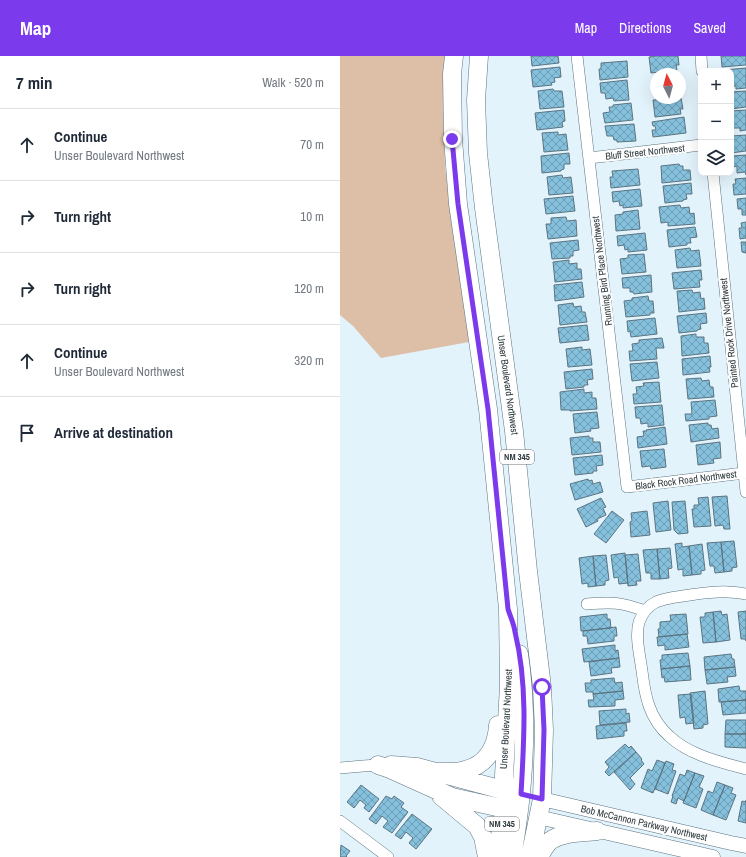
<!DOCTYPE html>
<meta charset="utf-8">
<style>
body{margin:0;font-family:"Archivo Narrow",sans-serif;background:#f2f2f3;color:#1f2937}
.controls{position:absolute;right:12px;top:12px;display:grid;overflow:hidden;border-radius:8px;box-shadow:0 4px 16px #0002}
.controls button{width:36px;height:36px;display:grid;place-items:center;padding:0;border:0;border-bottom:1px solid #e0e1e3;background:#fff;color:#1f2937;font:20px sans-serif}
.compass{position:absolute;left:310px;top:12px;width:36px;height:36px;border-radius:50%;background:#fff;box-shadow:0 4px 16px #0002;rotate:354deg}
.stop{position:absolute;width:12px;height:12px;margin:-9px;border:3px solid #7c3aed;border-radius:50%;background:#fff}
.stop.end{background:#7c3aed;border-color:#fff;box-shadow:0 1px 4px #0008}
.list{margin:0;padding:0;list-style:none}
h2{display:flex;justify-content:space-between;align-items:center;height:52px;margin:0;padding:0 16px;font-size:17px}
h2 small{font-size:13px;font-weight:400;color:#747a83}
.list li{display:grid;grid-template-columns:26px 1fr auto;gap:12px;align-items:center;box-sizing:border-box;height:72px;padding:0 16px;border-top:1px solid #e0e1e3}
.list b{display:block;font-size:15px;white-space:nowrap}
.list p{margin:0;font-size:13px;white-space:nowrap;color:#747a83}
.list em{font-size:13px;font-style:normal;color:#747a83}
.icon{flex:none;width:22px;height:22px;fill:none;stroke:currentColor;stroke-width:2;stroke-linecap:round;stroke-linejoin:round}
.map{position:relative;flex:none;width:406px;height:801px;overflow:hidden}
header{display:flex;align-items:center;gap:24px;box-sizing:border-box;height:56px;padding:0 20px;background:#7c3aed;color:#fff}
header strong{font-size:19px}
nav{display:flex;gap:22px;margin-inline-start:auto;font-size:14px}
main{display:flex}
aside{flex:1;background:#fff}
.map>svg:first-child{display:block}
</style>
<header>
<strong>Map</strong>
<nav><a>Map</a><a>Directions</a><a>Saved</a></nav>
</header>
<main>
<aside>
<h2>7 min<small>Walk · 520 m</small></h2>
<ul class="list">
<li><svg class="icon" aria-label="ahead" viewBox="0 0 24 24"><path d="M12 20V5M6 11l6-6 6 6"/></svg><div><b>Continue</b><p>Unser Boulevard Northwest</p></div><em>70 m</em></li>
<li><svg class="icon" aria-label="right" viewBox="0 0 24 24"><path d="M7 20v-9h11M14 6l5 5-5 5"/></svg><div><b>Turn right</b></div><em>10 m</em></li>
<li><svg class="icon" aria-label="right" viewBox="0 0 24 24"><path d="M7 20v-9h11M14 6l5 5-5 5"/></svg><div><b>Turn right</b></div><em>120 m</em></li>
<li><svg class="icon" aria-label="ahead" viewBox="0 0 24 24"><path d="M12 20V5M6 11l6-6 6 6"/></svg><div><b>Continue</b><p>Unser Boulevard Northwest</p></div><em>320 m</em></li>
<li><svg class="icon" aria-label="arrive" viewBox="0 0 24 24"><path d="M6 21V4h12l-3 4 3 4H6"/></svg><div><b>Arrive at destination</b></div></li>
</ul>
</aside>
<div class="map">
<svg width="406" height="801" viewBox="0 0 406 801">
<defs>
<pattern id="building-cross-hatch" width="8" height="8" patternUnits="userSpaceOnUse"><rect width="8" height="8" fill="#85c0dc"/><path d="M0 0l8 8M0 8l8-8" fill="none" stroke="#6d9db4"/></pattern>
</defs>
<rect width="100%" height="100%" fill="#e3f3fc"/>
<path fill="#dcbfa6" d="M0,0H106L103,29L105,111L129,286L41,302L13,270L0,259Z"/>
<path fill="url(#building-cross-hatch)" stroke="#5b7481" d="M191,0H218L219,7L192,10Z
M316,0H338L339,9H336L337,14L311,17L309,1Z
M381,0H406V9L382,11Z
M287,5L288,21L260,24L259,13H261V7Z
M220,11L221,21L214,22L215,26L211,27L212,29L193,31L191,14Z
M406,12V32L396,33V30H391V15H383V14Z
M287,24L289,44L274,45L273,42L266,43L265,37H261L260,27Z
M213,33L214,35H222L224,51L200,53L198,35Z
M406,35V51L391,53V36Z
M341,42L343,53H340L341,58L315,61L313,44Z
M291,47L293,64L265,67L263,57L270,56L269,51H273V49Z
M224,54L225,65L222,66L223,71L197,74L195,57Z
M406,54V74L400,75V72H393L391,66V55Z
M344,61L346,77L313,81L312,74H316L315,70H313L312,66Z
M294,68L296,85L277,86V84H274L273,80H267L265,70Z
M218,76V79L226,78L228,94L204,96L202,77Z
M406,79V95L391,97L392,80Z
M229,97L230,108H224V113L221,114V115L202,117L201,100Z
M406,99V119L405,116L397,117V110L393,111L392,100Z
M339,108L340,110H343V114H350L351,124L322,127L321,110Z
M298,113L300,129L271,132L270,121H273L272,115Z
M222,119L223,122L231,121L233,137L209,139L207,121Z
M406,122V138L394,139L393,128H396L395,123Z
M351,127L352,138H346L347,143L343,144V145L325,147L323,130Z
M300,133L302,150L283,152V149L280,150L279,145L273,146L272,136Z
M233,140L235,155L206,158L204,143Z
M406,142V159H402V153H398L397,143Z
M340,149L341,152L349,151L350,158L354,157L355,168L328,170V166L321,167L319,151Z
M298,154L300,173L276,175L275,159L283,158V156Z
M226,161L227,165L236,164L237,180L208,183L206,168H211V162Z
M406,166V182L400,183L399,172H402L401,167Z
M355,171L357,181L350,182L351,187H347V189L329,191L327,174Z
M305,177L307,194L288,196V193L285,194L284,189L278,190L277,180Z
M238,184L239,194L233,195V200H230V202L212,203L210,187Z
M401,186H406V197L402,196Z
M350,192L351,195L359,194L361,210L337,212L335,194Z
M304,198L306,216L282,218L280,203L288,202V199Z
M229,204V208L237,207V213H241L242,223L215,226L213,206Z
M361,214L362,224H359L360,231L334,233L332,217Z
M311,219L312,236L294,238L293,236H290V232H283L282,222Z
M242,226L244,241L215,245L214,229Z
M352,234L353,237L360,236L361,243L364,242L365,253L339,256L337,235Z
M308,240L309,245H313L314,257H310V259L286,261L284,245L292,244V242Z
M233,247L234,251L241,250L242,256H245L247,266L220,269L218,249Z
M366,257L367,267L360,268L361,273L357,274V275L339,277L337,260Z
M315,262L317,278L291,281L290,275L288,276L287,265Z
M247,269L249,284L220,287L218,272Z
M356,278V281H364V287H368L369,297L342,300L341,280Z
M322,282L324,292H316L317,303L290,305L289,295H293L292,288L299,287V284Z
M242,291V294L250,293L252,309L228,311L226,293Z
M370,300L371,311H369L370,316L343,319L342,303Z
M317,306L319,322L292,325L290,308Z
M252,313L253,323L247,324L248,329H244V331L226,333L224,316Z
M361,322L362,325L369,324L370,331H373L374,341L348,343L346,323Z
M319,326L321,346L294,348L293,338H297L296,331L304,330L303,327Z
M244,333V337L252,336V342H256L257,353L230,355V354H221L220,336Z
M375,344L377,360L369,361V363L346,365L345,358H352L351,346Z
M322,349L324,369L308,371V367L301,368L300,362H296L295,351Z
M257,356L259,372L250,373L251,375L235,377L233,358Z
M368,367V369H371L372,373L378,372L379,382L351,386L349,369Z
M325,371L327,388L298,392L297,381L304,380L303,375H307L306,374Z
M249,380V382H253V386H260L261,396L232,399L230,382Z
M380,386L381,402L373,403L374,407L358,409L356,389Z
M324,393L326,411L311,413L310,410L302,411L300,395Z
M262,399L263,409L256,410L257,415H253V417L235,419L233,402Z
M248,423L249,425L252,424L253,428L260,426L263,436L235,444L230,428Z
M387,440L390,473H384L383,469L375,470L372,441Z
M368,441L371,470L354,471L352,453H354V449H359L358,442Z
M261,442L266,451L263,452L266,459L257,463L258,465L246,471L237,453Z
M328,445L331,474L316,476L313,447Z
M345,445L348,477L338,478L334,474L332,446Z
M272,455L284,464L266,487L254,478Z
M307,455L310,479L291,481L290,466L292,465L291,457Z
M394,485L397,511L392,512V515L384,516L381,486Z
M381,486L384,516L375,517L374,510H370L367,487Z
M342,487V491L349,490L352,519L343,520V513L338,514L335,488Z
M362,488L365,514L361,515V518L352,519L349,490Z
M330,492L332,512L328,513L329,522L320,523L317,493Z
M317,493L320,523H311V517H306L303,494Z
M285,497L288,527L279,528L278,521L274,522L271,499Z
M298,498L301,525H296L297,529L288,530L285,499Z
M266,499L269,524L265,525V529L256,530L253,500Z
M253,500L256,530L248,531V527L242,528L239,502Z
M381,555L382,559L387,558L390,584L376,586L373,556Z
M406,555V585L405,583H401L398,556Z
M373,556L376,586L363,587L360,561H365V557Z
M267,558V563H270L271,572L241,575L240,561Z
M346,558L348,578L319,581L318,573H320V566L331,565L330,559Z
M276,571L277,580H274V585L248,588L247,580H243V575Z
M347,578L349,591L325,594V589L318,590L317,581Z
M275,589V595L278,594L279,602L244,606L242,593Z
M348,597L350,610L321,613L320,604H322V599Z
M391,598L392,603H394L395,611L365,614L364,601Z
M279,602L280,611L271,612L272,617L251,620L249,606Z
M350,610L351,624L325,626L324,621L322,622L321,613Z
M395,611L396,620L387,621L388,626L367,628L365,614Z
M274,622L275,627L282,626L283,635L253,638V636H246L245,627H251V624Z
M399,630L400,635H406V644L379,646L378,633Z
M283,635L284,643L275,644V650L249,651L248,644H254L253,638Z
M365,635L368,668L363,669V672L354,673L350,637Z
M351,638L354,667L346,668L345,661L340,662L338,639Z
M406,644V657L383,659L381,646Z
M286,653V658L289,657L290,666L260,669L259,655Z
M386,664H406V678H385Z
M286,667L287,675H284V680L257,683L256,670Z
M385,678H406V692L385,691Z
M285,688L289,692L291,690L296,696L269,720L265,716L269,711L265,706Z
M296,696L302,703L301,704L304,708L290,722L295,728L290,734L274,716Z
M317,704L325,707L313,737L301,732L308,713L312,715Z
M326,705L334,708L332,714L336,715L328,738L315,733Z
M347,714L355,717L344,745L338,742L336,748L331,746L333,740H332L340,718L345,720Z
M355,717L364,720L359,731L363,733L356,752L343,747Z
M377,726L385,729L373,759L361,754L368,735L373,737Z
M21,729L39,743L29,756L24,752L26,749L20,744L14,752L7,746Z
M385,729L393,732L391,737L396,739L386,764L373,759Z
M46,740L52,743L54,740L64,747L61,751L68,756L52,777L43,771L48,765L42,760L36,768L29,763Z
M406,744V767L398,765L402,745L406,746Z
M72,758L92,773L76,793L69,787L73,782L66,776L61,783L55,779Z
M1,789L10,795L6,800L7,801H0Z"/>
<g fill="none" stroke-linecap="round" stroke-linejoin="round">
<g stroke="#5b7480" stroke-width="12">
<path id="minor" d="M237,0L287,431L404,417
M361,0L362,15
M249,102L361,89
M373,117L406,436
M406,538C400,537 394,536 388,536C375,535 327,541 316,546C308,550 302,558 299,566C295,581 300,600 302,615C305,640 309,662 329,680C349,699 380,706 406,713
M247,548C273,546 280,546 305,555
M0,712L23,710L38,709
M0,765L48,801"/>
</g>
<g stroke="#5b7480" stroke-width="15">
<path id="tertiary" d="M202,743L391,787L406,790
M198,761L373,801"/>
</g>
<g stroke="#5b7480" stroke-width="19">
<path id="primary" d="M114,0L112,18L113,83L118,148L148,353L168,553L169,629L164,720C165,747 162,774 156,801
M139,0L136,44L138,97L144,152L174,375L188,515L202,631L204,674L202,743L190,801
M38,709L50,713L112,741L174,755
M51,709L77,711L174,737
M96,716C106,716 116,717 125,714C147,709 157,690 158,669
M101,740L137,770L143,781L147,801
M172,801C184,734 189,666 179,598
M199,801C202,796 205,789 210,785C222,776 242,777 257,775"/>
</g>
<use href="#minor" stroke="#fff" stroke-width="11"/>
<use href="#tertiary" stroke="#fff" stroke-width="14"/>
<use href="#primary" stroke="#fff" stroke-width="18"/>
</g>
<g fill="none" stroke-linecap="round" stroke-linejoin="round">
<path stroke="#7c3aed" stroke-width="5" d="M112,83L118,148L148,353L168,553C170,560 174,568 175,576C188,629 184,685 181,738L202,743L204,674L202,631"/>
</g>
<g text-anchor="middle" dominant-baseline="central" stroke-width="4" stroke-linejoin="round" paint-order="stroke">
<g fill="#fefefe" stroke="#6c7478" stroke-width="1">
<rect x="160" y="394" width="34" height="14" rx="3"/>
<rect x="145" y="761" width="34" height="14" rx="3"/>
</g>
<g font-size="9" font-weight="bold" fill="#2e393e">
<text x="177" y="401">NM 345</text>
<text x="162" y="768">NM 345</text>
</g>
<g font-size="10" fill="#2e393e" stroke="#fefefe">
<text transform="translate(305 96) rotate(-6)">Bluff Street Northwest</text>
<text transform="translate(262 215) rotate(-97)">Running Bird Place Northwest</text>
<text transform="translate(389 277) rotate(-96)">Painted Rock Drive Northwest</text>
<text transform="translate(168 329) rotate(82)">Unser Boulevard Northwest</text>
<text transform="translate(346 424) rotate(-7)">Black Rock Road Northwest</text>
<text transform="translate(166 663) rotate(-87)">Unser Boulevard Northwest</text>
<text transform="translate(304 767) rotate(13)">Bob McCannon Parkway Northwest</text>
</g>
</g>
</svg>
<div class="controls">
<button>+</button>
<button>−</button>
<button><svg class="icon" aria-label="layers" viewBox="0 0 24 24"><path d="M12 4l9 5-9 5-9-5zM3 14l9 5 9-5"/></svg></button>
</div>
<svg class="compass" viewBox="-18 -18 36 36"><path d="M0-13l5 13h-10z" fill="#e53935"/><path d="M0 13l5-13h-10z" fill="#747a83"/></svg>
<div class="stop" style="left:202px;top:631px"></div>
<div class="stop end" style="left:112px;top:83px"></div>
</div>
</main>
